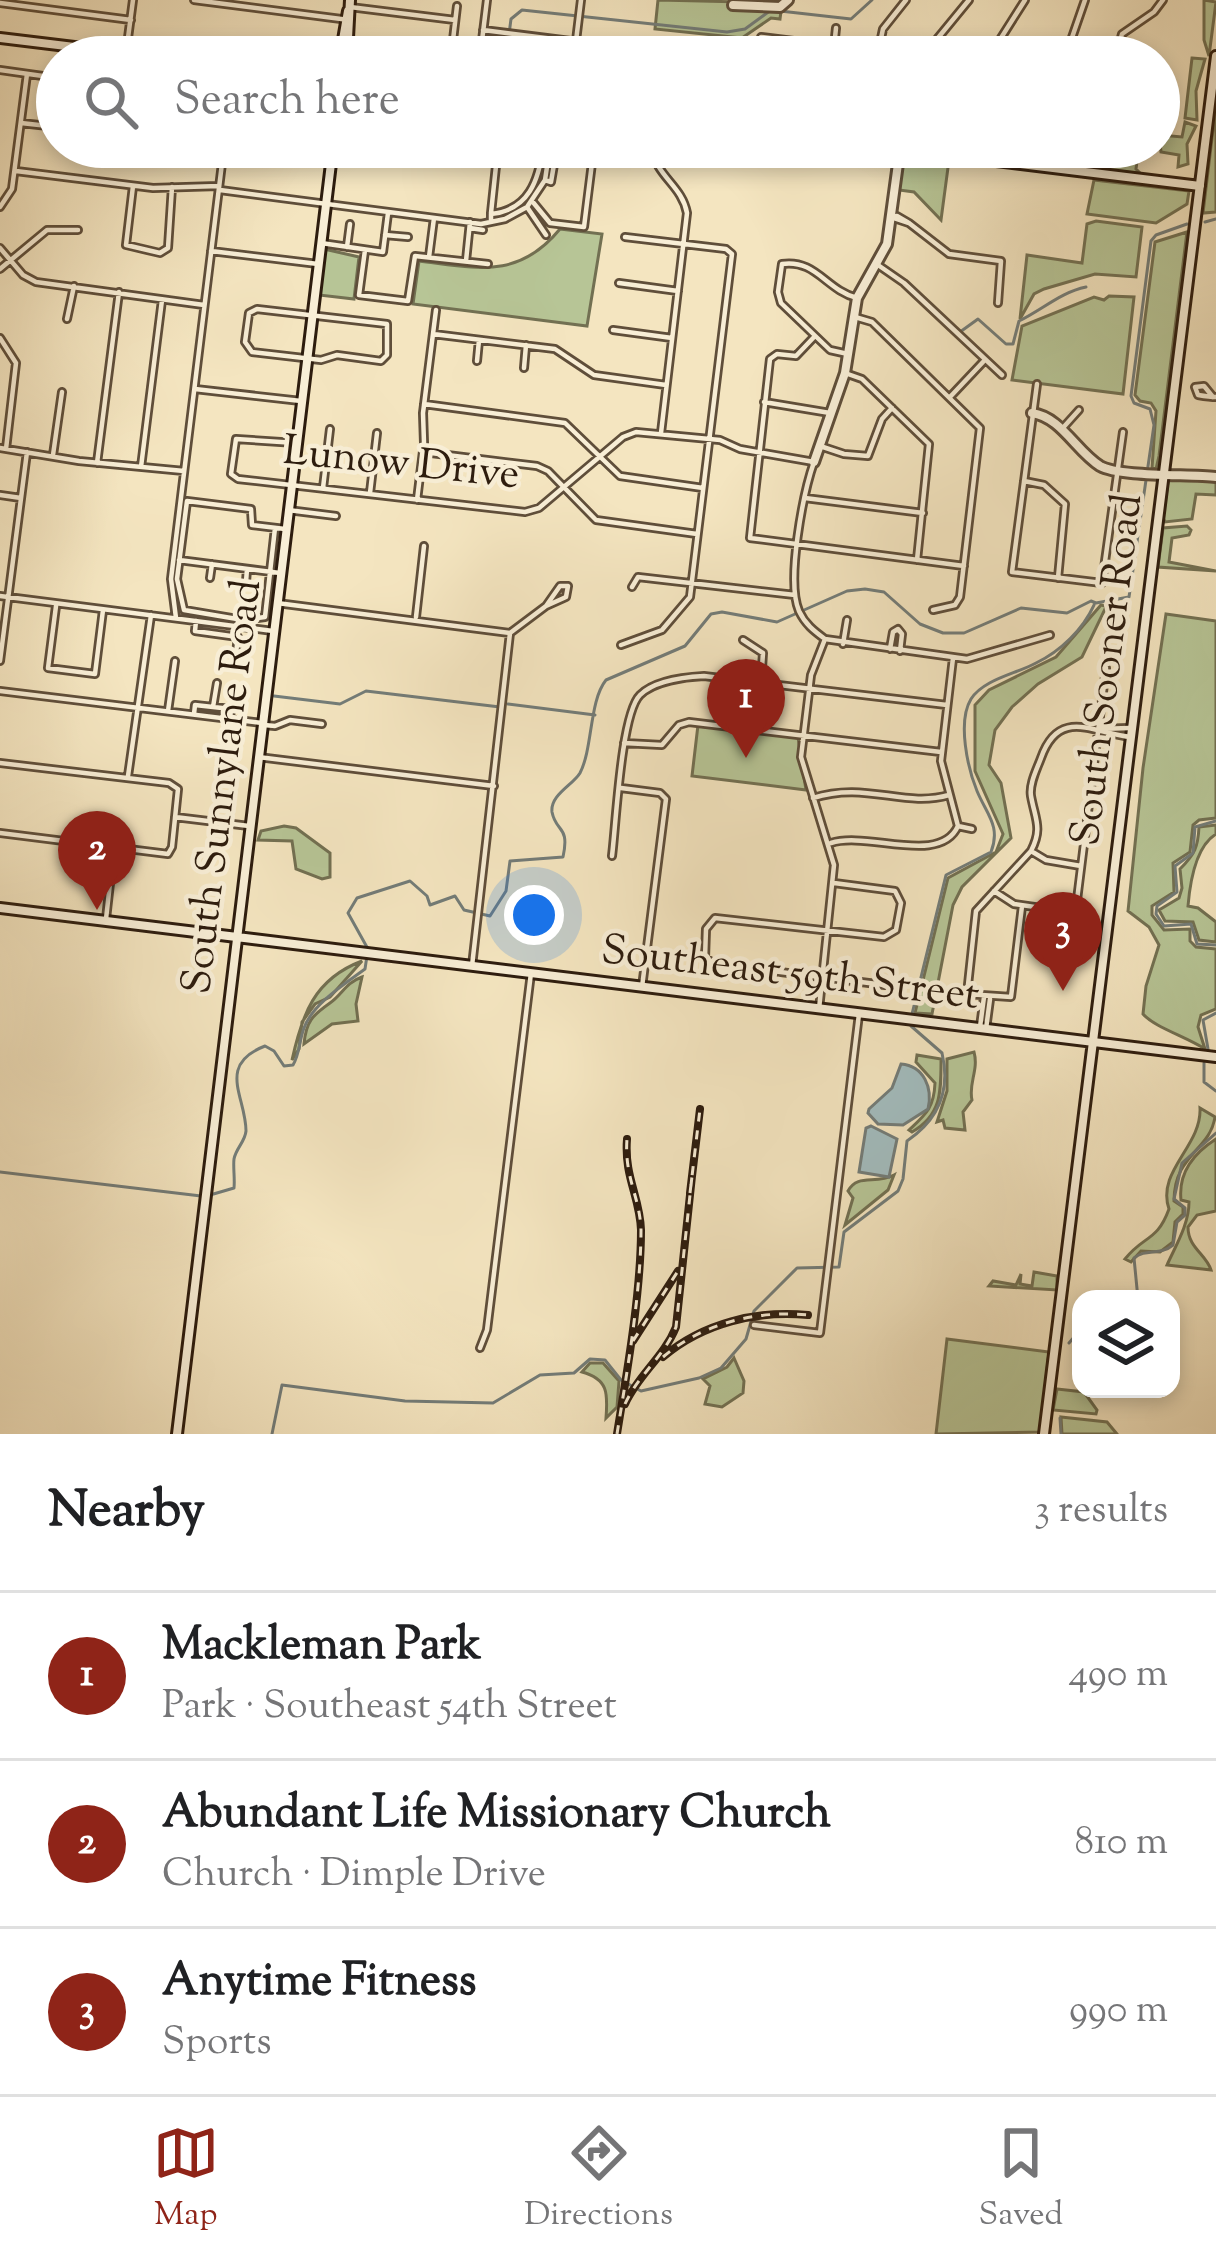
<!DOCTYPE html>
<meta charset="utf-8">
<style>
body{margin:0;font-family:"Sorts Mill Goudy",serif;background:#f6f6f6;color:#202124}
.controls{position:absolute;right:36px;bottom:36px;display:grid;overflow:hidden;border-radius:24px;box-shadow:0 6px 18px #0003}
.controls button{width:108px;height:108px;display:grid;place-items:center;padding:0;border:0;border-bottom:3px solid #e0e0e0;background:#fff;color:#202124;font:60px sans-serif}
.you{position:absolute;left:534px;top:915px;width:42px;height:42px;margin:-30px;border:9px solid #fff;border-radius:50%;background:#1a73e8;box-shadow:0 0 0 18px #1a73e833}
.badge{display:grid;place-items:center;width:78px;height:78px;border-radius:50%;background:#8f2418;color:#fff;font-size:39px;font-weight:700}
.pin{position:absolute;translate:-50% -99px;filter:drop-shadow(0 3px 6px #0008)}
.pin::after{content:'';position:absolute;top:63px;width:42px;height:36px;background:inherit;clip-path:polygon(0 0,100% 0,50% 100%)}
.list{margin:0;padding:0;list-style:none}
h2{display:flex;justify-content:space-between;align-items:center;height:156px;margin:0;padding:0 48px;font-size:51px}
h2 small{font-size:39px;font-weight:400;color:#757577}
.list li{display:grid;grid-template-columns:78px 1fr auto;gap:36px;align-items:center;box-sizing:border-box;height:168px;padding:0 48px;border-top:3px solid #e0e0e0}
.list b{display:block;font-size:45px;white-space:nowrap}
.list p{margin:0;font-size:39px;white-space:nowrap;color:#757577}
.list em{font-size:39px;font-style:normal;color:#757577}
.icon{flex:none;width:66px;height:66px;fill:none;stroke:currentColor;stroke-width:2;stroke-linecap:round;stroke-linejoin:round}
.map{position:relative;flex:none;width:1216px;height:1434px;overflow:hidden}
.search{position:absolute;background:#fff;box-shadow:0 6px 18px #0003;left:36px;right:36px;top:36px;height:132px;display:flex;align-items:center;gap:30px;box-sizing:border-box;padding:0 42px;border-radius:66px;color:#757577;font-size:45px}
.sheet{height:660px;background:#fff}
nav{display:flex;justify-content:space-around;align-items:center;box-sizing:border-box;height:168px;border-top:3px solid #e0e0e0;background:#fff;font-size:33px;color:#757577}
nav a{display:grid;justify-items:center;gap:6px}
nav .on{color:#8f2418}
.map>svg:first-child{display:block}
</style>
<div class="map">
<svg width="1216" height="1434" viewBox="0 0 1216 1434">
<rect width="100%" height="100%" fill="#f4e5c0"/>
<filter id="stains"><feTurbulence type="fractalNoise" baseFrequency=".00167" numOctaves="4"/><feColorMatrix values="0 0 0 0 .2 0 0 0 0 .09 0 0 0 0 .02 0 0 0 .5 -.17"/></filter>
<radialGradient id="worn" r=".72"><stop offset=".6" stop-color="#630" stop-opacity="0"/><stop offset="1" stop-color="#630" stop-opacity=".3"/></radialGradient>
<path fill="#b7c596" stroke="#727052" stroke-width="3" d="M658,0L782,3L780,19L771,18L742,38L655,29Z
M1204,0L1216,2L1209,56L1204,40Z
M1192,58L1205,59L1196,91L1197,120L1185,118Z
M1216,105V212L1203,213Z
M1185,122L1196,126L1187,144L1188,164L1178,167L1179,155L1161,152L1159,135L1182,137Z
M657,147H727L724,166L658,156Z
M1074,147H1139L1136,169L1141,174L1071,166Z
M902,156L949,160L941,220L914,192L899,190Z
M1094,180L1189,191L1187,204L1156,223L1087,214Z
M1096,221L1142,227L1136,277L1095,274L1044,289L1034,294L1020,319L1027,255L1082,263L1087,224Z
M560,229L602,234L587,326L413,304L419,261C477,268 518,280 560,229Z
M1187,232L1159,456L1156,469L1152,468L1156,411L1151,403L1140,401L1135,395L1155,242Z
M324,249L359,257L354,299L319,295Z
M1109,296L1134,297L1123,394L1012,380L1022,326L1094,297L1104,300Z
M1169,475L1216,479V495L1196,494L1192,519L1165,522L1163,518Z
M1187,526L1191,530L1189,535L1172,538L1169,562L1216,571L1158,567L1163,528Z
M1101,605L1118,609H1105L1082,657L1038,684L1012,707L995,730L989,765L1001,783L1011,838L962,887L953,905L932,1014L915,1013L948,878L996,852L1003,834L975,771V705L989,690L1056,657Z
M1166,614L1216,621V818L1199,820L1193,825L1190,852L1173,863L1174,892L1152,906V915L1164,930L1190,929V941L1196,947L1216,949V1009L1201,1015L1198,1027L1205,1049C1187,1037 1154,1027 1143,1014L1146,986L1159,945L1149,927L1128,911L1143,768Z
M698,725L798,737L806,790L692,776Z
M1216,825V834C1195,847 1190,882 1188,906L1198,908L1216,922V942L1199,940L1193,922L1165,921L1159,910L1179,898L1182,888L1180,869C1195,854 1198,847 1199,827Z
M284,826L296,828L330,853V877L322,879L296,869L292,841L258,840L261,831Z
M362,961L330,997L315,1004L302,1022L299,1049L292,1060C302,1015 314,979 362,961Z
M362,977L356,1004L358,1021L332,1024L304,1044C306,1021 313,1015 330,1003C343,994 345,983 362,977Z
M974,1052C979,1070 968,1084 972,1100L963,1112L965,1130L945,1128L943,1120L937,1122L947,1091V1059Z
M917,1055L941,1059C941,1091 942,1115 912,1132L909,1130C926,1114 934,1108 935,1083L916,1062Z
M1200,1108L1215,1117C1210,1151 1174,1154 1174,1201L1183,1207V1214L1175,1222L1173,1242L1160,1252L1141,1251L1131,1262L1125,1259C1144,1235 1157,1242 1169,1209C1156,1171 1202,1146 1200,1108Z
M1216,1139V1211L1197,1215L1188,1227C1188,1248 1206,1254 1211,1270L1167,1265C1176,1245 1189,1224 1189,1202L1181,1200C1178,1172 1194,1153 1216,1139Z
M894,1175L888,1190L845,1225L853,1198L848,1191C858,1173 875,1185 894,1175Z
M1034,1272L1057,1276V1290L989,1286L993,1281L1016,1285L1021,1274L1020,1284L1032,1286Z
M947,1339L1049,1352L1040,1432L936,1434Z
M734,1358L744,1381L743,1393L722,1407L705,1404L710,1386L703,1379L727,1367Z
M590,1363H603L619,1381L617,1407L606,1418C608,1393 608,1379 582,1372Z
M1057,1389L1084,1392L1097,1410L1096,1414L1053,1410Z
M1061,1417L1107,1422L1117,1434H1062Z"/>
<path fill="#a2bcbe" stroke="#737c78" stroke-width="3" d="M901,1064C924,1066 933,1088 928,1109L903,1125L878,1124L868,1113L869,1109L892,1088Z
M871,1126L897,1139L889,1177L859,1172L866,1128Z"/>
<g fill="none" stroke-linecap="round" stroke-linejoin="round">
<path stroke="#737c78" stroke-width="3" d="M780,11L851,19L872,0
M506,57L511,19L522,10L727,32L745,29L771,10
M1205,222L1216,219
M960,332L978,319L1006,344H1013L1019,321C1042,310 1061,292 1086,287
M274,696L340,704L366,691L500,707
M508,704L595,715
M1216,821L1195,827L1193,853L1175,866L1177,892L1157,906L1156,914L1164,926L1191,924L1197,944L1216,945
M912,1014L946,875L991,852C1001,826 987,815 977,791C968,769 957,722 971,699C984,679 1016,674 1036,663C1061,651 1083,629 1094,605
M1208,1049L1203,1020L1216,1013
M1204,1063V1082L1216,1091
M0,1172L201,1196
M210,1195L234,1188C235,1179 233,1167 234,1159C236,1148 245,1142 246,1131C246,1097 216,1065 265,1046L274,1051L284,1066L293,1065C300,1053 299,1041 304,1028C312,1005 343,985 365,969L368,949L348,913L357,898L410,881L427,896L430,905L455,896L464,910L490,916L506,891L510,861L563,857C570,825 556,833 552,812C550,795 573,785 580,773C593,748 589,701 606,680L685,646L711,614L722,612L777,622L847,591L865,589L884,592L920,624L943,633H964L1021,608L1067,613L1091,601L1096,603L1129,597L1154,425L1150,409L1134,403L1131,396L1151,241L1156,235L1187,224
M1092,1299L1103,1294L1118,1299
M1138,1299L1134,1258C1146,1248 1160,1256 1173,1245L1177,1222L1185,1215V1208L1174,1199L1182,1163L1216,1133
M1069,1343L1081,1329
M1060,1418L1061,1434
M272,1434L282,1385L405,1401L493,1403L540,1375L574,1373L590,1359L605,1360L621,1380L641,1391L699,1378L721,1368L746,1339L754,1311L797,1268L839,1267L844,1232L898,1191L903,1179L907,1141C938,1120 951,1091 942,1053L911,1026"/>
<g stroke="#5f4e3a" stroke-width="10">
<path id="minor" d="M194,0L349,20
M0,3L131,20
M350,7L455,20
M483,30L626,48L624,57
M576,41L581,0
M126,53L133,0
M451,57L457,6
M480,57L487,0
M759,57L761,37L834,46
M791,57L793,41
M833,57L836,28
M877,57L883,29L906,0
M928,57L933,44L969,0
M989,57L1025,0
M1060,57L1067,52L1085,0
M1116,57L1122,34L1154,12L1163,0
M0,70L57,78
M21,123L57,127
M652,147C655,176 682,185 687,213L661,433
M1010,163L1012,147
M16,171L153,188L219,186
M545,180L551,182L557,147
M133,186L126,245L160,253L168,248L172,187
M220,190L481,224L505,219L527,207
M532,201L550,223L584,227L594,147
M0,207L12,189L27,74
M491,213L498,147
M897,216L909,223L891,217Z
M491,221V214C529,210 539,180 543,147
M909,223L949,254L1001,261L998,303
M470,228L483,230
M385,235L408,237
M546,235L527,207L545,180L550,147
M321,243L383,252L388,213
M347,247L350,224
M0,248L23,275L36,282L204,305
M365,250L359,295L408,301L415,256L488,264
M211,251L318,264
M429,257L434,218
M466,261L470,222
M878,265L904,283L1002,375
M0,269L47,230H78
M619,283L678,291
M257,309L387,324V355L381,361L337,355L321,360L252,352L245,342L249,313Z
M855,317L872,322L980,428L960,597L955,605L933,610
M67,319L74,286
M613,330L672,338
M433,334L555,349L594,375L666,385
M815,336L796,356L777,354L770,359L750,538L964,566
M0,338L16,363L6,449
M848,354L830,350L781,303L778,292L782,264C816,259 826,290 857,298
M477,361L479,340
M524,368L526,345
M845,373L862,379L929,444L917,560
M1037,384L1012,572L1102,583L1123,432
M195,389L301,401
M950,397L983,362
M1213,397L1204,386L1195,387L1198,395C1204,396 1210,397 1216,397
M764,402L830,413
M424,404L565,423L620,476L703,488
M1061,430L1079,410
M296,443L236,439L231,474L238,479L525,512L539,508L623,437L636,432L720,440L740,449L814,462C803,494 786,581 799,611C805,624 814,631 825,639L811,675L801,757L834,865L819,1009
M820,446L844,454L868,456L882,419L892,408
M0,448L79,461L184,471
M423,452L537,466L548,471L596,520L697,534
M53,455L62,392
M97,463L119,292
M141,467L162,300
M1024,481L1044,485L1065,504L1058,578
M323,488L330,429
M370,493L377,433
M0,495L21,498
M805,498L923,513
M417,500L424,443L423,413L436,310
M288,510L336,516
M275,528L265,617L243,620L184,610L177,579L187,501L251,509L252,525L285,529
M179,560L280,573
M210,578L212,564
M246,582L247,569
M632,587L638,577L795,595
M0,596L273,631
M277,603L510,633L546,606L566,597L568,586H560L546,606
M56,606L48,668L95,674L103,610
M416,617L424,546
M176,618L171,579L224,147
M196,621L195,631L238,637L236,653
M825,639L967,659L1050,635
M743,640L763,653L761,682
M843,644L847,620
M621,645L662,630L690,597L732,254L726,249L625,237
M890,649L893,632L898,629L902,634L900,651
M953,658L941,761L958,826
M0,661L27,452
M0,691L262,723
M213,707L217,683
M168,711L175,661
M194,714L195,705L231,709L230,718
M264,725L275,726L290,720L322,724
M1099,729L1129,728
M624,743L662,745L679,725L689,722L941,752
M258,757L494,786
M0,763L169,783L178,789L172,847L168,854L0,833
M128,776L151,615
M621,788L660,793L666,799L642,987
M813,798C866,781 904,808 949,795
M175,817L249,826
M958,826L972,829
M831,843C868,831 940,866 958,826
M1031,851L1046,860L1081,866
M612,856C616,825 621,714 640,695C654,681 685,677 704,676L947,705
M834,883L895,891L901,903L896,930L884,937L715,918L706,929L705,958L715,964L885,985
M994,891L1014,904L1069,912L1076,908L1106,668
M1022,906L1011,997L967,994L976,911L1031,851C1043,828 1035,819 1031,796C1029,784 1037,769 1041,758C1059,707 1093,733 1131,737
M106,919L114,847
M472,966L510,633
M980,1027L984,997
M986,1029L990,999
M754,1325L820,1333L859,1014
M480,1348L487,1330L531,973"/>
</g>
<g stroke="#5f4e3a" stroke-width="14">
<path id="tertiary" d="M733,5L780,7L788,0
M1032,413C1061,417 1076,451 1100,466C1119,477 1189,474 1216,477
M814,462L845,373L857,298L887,244L900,149"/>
</g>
<g stroke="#2d1c0e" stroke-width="14">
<path id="secondary" d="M0,38L157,57
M340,57L348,11
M347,57L350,0
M881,147L1200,186
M0,908L1216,1057
M177,1434L333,147
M1044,1434L1216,56"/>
</g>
<use href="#minor" stroke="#f8eed6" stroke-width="4.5"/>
<use href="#tertiary" stroke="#f8eed6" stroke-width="8"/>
<use href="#secondary" stroke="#f8eed6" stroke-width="8"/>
<g stroke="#2d1c0e" stroke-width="8">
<path id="rail" d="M690,1193L700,1109
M633,1341L678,1271
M663,1357C703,1323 757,1310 808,1315
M625,1404C638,1375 664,1357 676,1327L692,1176
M617,1434C627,1372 641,1292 641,1230C640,1197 624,1177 627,1139"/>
</g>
<use href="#rail" stroke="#f8eed6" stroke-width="3" stroke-dasharray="9" stroke-linecap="butt"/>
</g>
<g text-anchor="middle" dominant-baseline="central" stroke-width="9" stroke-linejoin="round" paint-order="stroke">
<g font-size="42" fill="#2d1c0e" stroke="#f8eed6">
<text transform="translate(401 465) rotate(6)">Lunow Drive</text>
<text transform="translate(1109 670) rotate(-83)">South Sooner Road</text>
<text transform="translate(224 787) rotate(-83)">South Sunnylane Road</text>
<text transform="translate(790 975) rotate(7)">Southeast 59th Street</text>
</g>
</g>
<rect width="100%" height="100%" filter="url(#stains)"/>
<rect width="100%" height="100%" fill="url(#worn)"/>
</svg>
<div class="controls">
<button><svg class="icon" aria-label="layers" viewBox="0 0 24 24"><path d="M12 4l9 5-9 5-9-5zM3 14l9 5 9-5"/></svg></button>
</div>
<div class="you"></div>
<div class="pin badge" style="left:746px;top:758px">1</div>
<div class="pin badge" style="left:97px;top:910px">2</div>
<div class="pin badge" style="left:1063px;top:991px">3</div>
<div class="search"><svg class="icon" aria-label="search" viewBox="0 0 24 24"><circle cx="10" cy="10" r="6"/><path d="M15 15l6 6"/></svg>Search here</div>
</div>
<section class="sheet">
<h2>Nearby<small>3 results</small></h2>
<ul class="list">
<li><span class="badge">1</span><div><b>Mackleman Park</b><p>Park · Southeast 54th Street</p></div><em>490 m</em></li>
<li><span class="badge">2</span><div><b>Abundant Life Missionary Church</b><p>Church · Dimple Drive</p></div><em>810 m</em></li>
<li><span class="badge">3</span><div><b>Anytime Fitness</b><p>Sports</p></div><em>990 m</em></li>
</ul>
</section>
<nav>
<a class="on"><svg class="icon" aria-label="map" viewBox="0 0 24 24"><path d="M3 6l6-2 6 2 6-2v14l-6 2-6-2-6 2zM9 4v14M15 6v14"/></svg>Map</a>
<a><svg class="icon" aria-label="directions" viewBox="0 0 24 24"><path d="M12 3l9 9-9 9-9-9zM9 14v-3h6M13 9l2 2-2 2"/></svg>Directions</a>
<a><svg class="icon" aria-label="saved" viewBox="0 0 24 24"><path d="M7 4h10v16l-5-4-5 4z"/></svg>Saved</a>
</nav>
